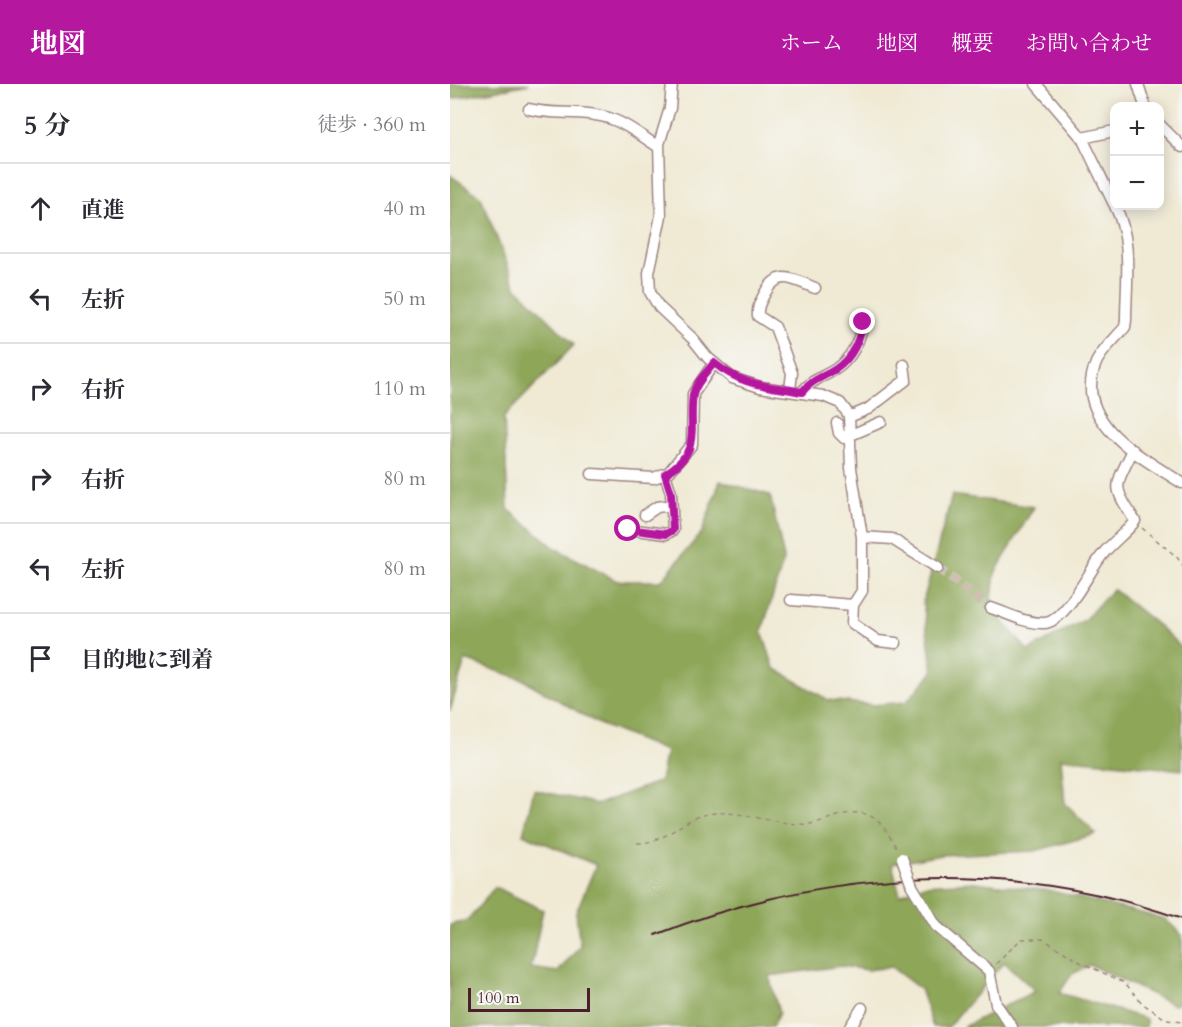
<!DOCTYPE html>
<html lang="ja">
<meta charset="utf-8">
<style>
body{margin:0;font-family:Cardo,"Noto Serif JP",serif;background:#f7f7f7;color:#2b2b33}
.controls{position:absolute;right:18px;top:18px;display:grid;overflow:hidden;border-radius:12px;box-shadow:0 3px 15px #0003}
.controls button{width:54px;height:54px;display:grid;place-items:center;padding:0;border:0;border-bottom:2px solid #e1e1e2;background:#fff;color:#2b2b33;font:30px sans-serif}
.scale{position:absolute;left:18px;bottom:15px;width:122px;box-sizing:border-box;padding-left:6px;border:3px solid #4a1f2b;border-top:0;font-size:16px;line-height:21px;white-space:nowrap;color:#4a1f2b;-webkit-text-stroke:4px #f6f6f2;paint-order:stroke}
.stop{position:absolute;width:18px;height:18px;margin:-14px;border:4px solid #b5179e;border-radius:50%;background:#fff}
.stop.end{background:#b5179e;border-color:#fff;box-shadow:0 2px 6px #0008}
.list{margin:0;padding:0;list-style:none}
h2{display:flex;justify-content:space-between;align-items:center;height:78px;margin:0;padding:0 24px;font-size:26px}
h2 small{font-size:20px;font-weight:400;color:#7c7c81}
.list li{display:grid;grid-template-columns:39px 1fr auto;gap:18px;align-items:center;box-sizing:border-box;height:90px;padding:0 24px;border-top:2px solid #e1e1e2}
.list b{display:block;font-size:22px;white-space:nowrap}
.list em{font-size:20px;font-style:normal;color:#7c7c81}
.icon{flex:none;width:33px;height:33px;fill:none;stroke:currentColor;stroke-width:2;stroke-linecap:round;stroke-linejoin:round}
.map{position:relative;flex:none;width:732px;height:943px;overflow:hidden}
header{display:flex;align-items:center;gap:36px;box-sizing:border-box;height:84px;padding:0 30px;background:#b5179e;color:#fff}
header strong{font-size:28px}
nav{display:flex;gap:33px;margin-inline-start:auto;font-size:21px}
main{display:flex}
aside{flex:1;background:#fff}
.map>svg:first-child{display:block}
</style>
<header>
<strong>地図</strong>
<nav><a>ホーム</a><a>地図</a><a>概要</a><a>お問い合わせ</a></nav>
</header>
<main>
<aside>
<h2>5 分<small>徒歩 · 360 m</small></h2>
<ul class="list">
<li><svg class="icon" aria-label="ahead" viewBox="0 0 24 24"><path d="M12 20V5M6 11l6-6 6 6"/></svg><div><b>直進</b></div><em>40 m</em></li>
<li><svg class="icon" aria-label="left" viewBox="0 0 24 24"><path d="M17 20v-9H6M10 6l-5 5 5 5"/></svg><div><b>左折</b></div><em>50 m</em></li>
<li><svg class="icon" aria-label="right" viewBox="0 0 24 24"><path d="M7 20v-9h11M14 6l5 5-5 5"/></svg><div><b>右折</b></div><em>110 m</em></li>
<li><svg class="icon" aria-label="right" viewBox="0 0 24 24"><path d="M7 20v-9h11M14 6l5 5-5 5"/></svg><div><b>右折</b></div><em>80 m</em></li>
<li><svg class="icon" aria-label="left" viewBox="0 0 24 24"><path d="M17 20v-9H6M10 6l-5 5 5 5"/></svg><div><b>左折</b></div><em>80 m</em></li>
<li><svg class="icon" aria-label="arrive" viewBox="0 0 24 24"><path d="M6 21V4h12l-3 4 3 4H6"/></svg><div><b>目的地に到着</b></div></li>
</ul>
</aside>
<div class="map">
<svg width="732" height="943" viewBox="0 0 732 943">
<rect width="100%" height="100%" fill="#f6f6f2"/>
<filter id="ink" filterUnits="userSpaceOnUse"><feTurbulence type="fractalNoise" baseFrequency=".0167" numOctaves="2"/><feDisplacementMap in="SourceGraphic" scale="12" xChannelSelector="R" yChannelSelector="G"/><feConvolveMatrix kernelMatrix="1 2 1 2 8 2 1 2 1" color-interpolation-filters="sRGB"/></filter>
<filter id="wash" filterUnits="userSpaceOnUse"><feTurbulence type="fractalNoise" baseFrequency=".008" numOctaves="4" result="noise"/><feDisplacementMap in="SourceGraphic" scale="24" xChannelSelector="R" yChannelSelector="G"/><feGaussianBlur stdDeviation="1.35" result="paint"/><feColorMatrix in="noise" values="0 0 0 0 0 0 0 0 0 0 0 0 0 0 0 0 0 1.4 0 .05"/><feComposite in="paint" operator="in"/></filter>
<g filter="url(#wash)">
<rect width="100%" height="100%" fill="#f0ead4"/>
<path fill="#8da658" stroke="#6c6242" stroke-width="1.5" d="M0,0H79L0,15Z
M0,91L31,113L66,203L124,261L54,333L58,425L105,464L167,497H211L252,448L270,397L320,411L334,475L312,547L324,584L378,616L423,621L456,618L483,588L473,518L502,411L584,423L545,489L541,523L578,567L634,536L663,505L710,543L732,564V686L611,674L615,719L646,750L585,767L491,771L442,780L450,811L474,801L524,798L602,807L715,835L732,851V918L724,921L640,881L622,890L609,909L687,932L696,935V943H513L585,907L554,878L498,943H483L470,905L441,883L417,886L391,882L319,892L329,929L322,943H0V841L18,836L45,803L93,826L81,884L108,888L130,862L126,828L146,781L73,750L84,706L148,720L210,697L216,667L149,640L72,595L15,576L0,627Z"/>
</g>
<g filter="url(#ink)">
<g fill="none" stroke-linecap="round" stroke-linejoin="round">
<path stroke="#cfc1b2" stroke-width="10" stroke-dasharray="10 5" stroke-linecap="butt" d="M488,484L541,524"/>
<g stroke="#9d8480" stroke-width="13">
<path id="minor" d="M222,0L220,24L209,60L211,132L199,189L200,208L209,223L242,254L258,274L282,294L310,303L373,312L390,319L399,331L401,384L412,453L442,455L488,484
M586,0L632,54L664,120
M688,0L695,22
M79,25C106,32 137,25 164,36C180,42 194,54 209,63
M710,41L732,63
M632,54L664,47
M665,122C683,156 676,198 676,236L675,243C666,254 651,267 646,279C621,338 693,374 732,399
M340,306L342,289L325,243L308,232C307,222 311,217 315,209C329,184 344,196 365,204
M352,308C360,298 368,295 379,289C399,279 409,260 413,239
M399,333L418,325L456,296L454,281
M387,339L389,349L394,354L431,338
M142,390L204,394L219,388L242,360L243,310L264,279
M195,431L207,423L221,421
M178,445L216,450L223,446L221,409L215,390
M412,453V507L403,521L402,539L428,557L446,559
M341,516L403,521
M541,524C557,529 576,540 594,539C615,539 640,485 653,470C662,458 675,450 685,437C662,400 664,405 683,366
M462,802L486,842L539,887L546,920L562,943
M400,943L412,924"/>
</g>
<path stroke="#9d8480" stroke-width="1.5" stroke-dasharray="4.5 4.5" stroke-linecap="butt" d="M692,444L727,473L732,481
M187,759C219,759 231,734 258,730C287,724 326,742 359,740C377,738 400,723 418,731C432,736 440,753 447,765
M546,880L571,855H593L630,878L675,899L693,920L717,936L732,938"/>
<use href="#minor" stroke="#fff" stroke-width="10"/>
<path stroke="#4a1f2b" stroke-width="2" d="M205,851C374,784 559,773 732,835"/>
<g stroke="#9d8480" stroke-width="13" stroke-linecap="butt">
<path id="minor-bridge" d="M452,774L462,802"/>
</g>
<use href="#minor-bridge" stroke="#fff" stroke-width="10"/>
</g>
</g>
<g fill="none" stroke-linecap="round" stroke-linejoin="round" filter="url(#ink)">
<path stroke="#b5179e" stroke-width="8" d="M178,445L216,450L223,446L221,409L215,390C253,367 238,345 243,311C245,299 257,288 264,279C294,303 317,301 352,308C360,298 368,295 379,289C399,279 409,260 413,238"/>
</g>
</svg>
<div class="controls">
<button>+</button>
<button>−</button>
</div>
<div class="scale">100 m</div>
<div class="stop" style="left:178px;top:445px"></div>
<div class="stop end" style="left:413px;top:238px"></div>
</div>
</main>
